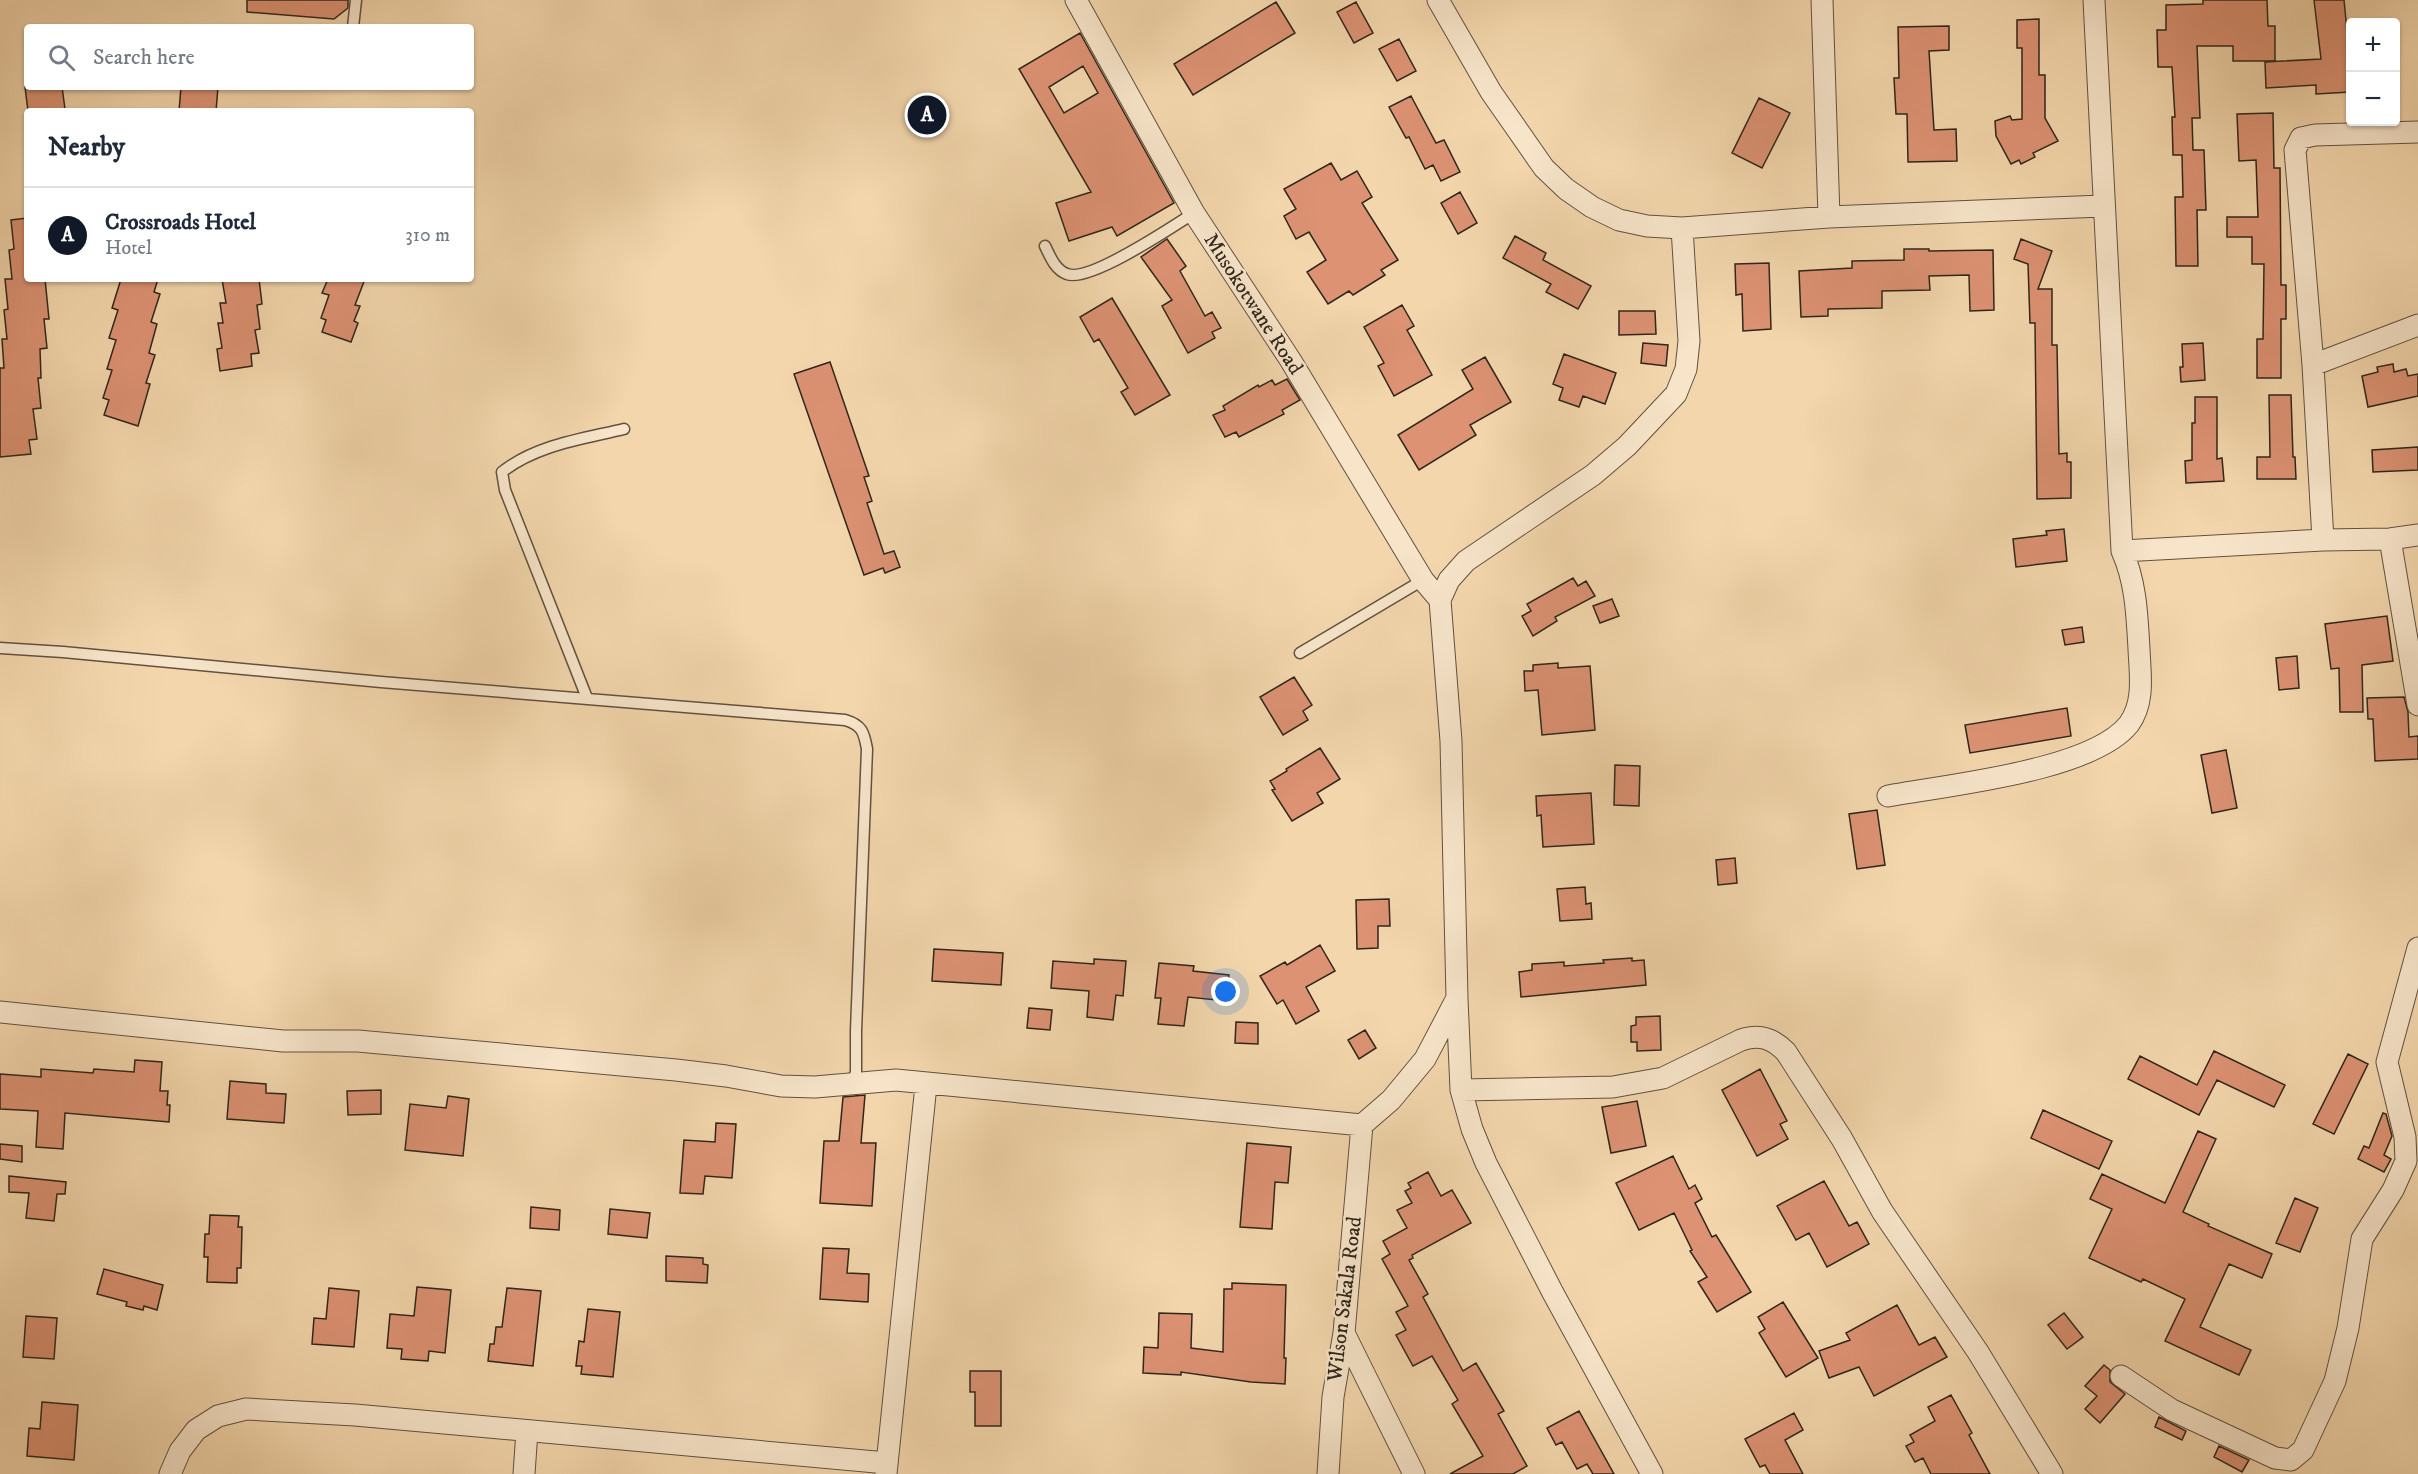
<!DOCTYPE html>
<meta charset="utf-8">
<style>
body{margin:0;font-family:"IM FELL DW Pica",serif;background:#f6f6f7;color:#1f2937}
.controls{position:absolute;right:18px;top:18px;display:grid;overflow:hidden;border-radius:6px;box-shadow:0 2px 4px #0004}
.controls button{width:54px;height:54px;display:grid;place-items:center;padding:0;border:0;border-bottom:2px solid #e0e1e3;background:#fff;color:#1f2937;font:30px sans-serif}
.you{position:absolute;left:1226px;top:992px;width:21px;height:21px;margin:-15px;border:4px solid #fff;border-radius:50%;background:#1a73e8;box-shadow:0 0 0 9px #1a73e833}
.badge{display:grid;place-items:center;width:39px;height:39px;border-radius:50%;background:#111827;color:#fff;font-size:20px;font-weight:700}
.pin{position:absolute;translate:-50% -50%;border:3px solid #fff;box-shadow:0 2px 6px #0006}
.list{margin:0;padding:0;list-style:none}
h2{display:flex;justify-content:space-between;align-items:center;height:78px;margin:0;padding:0 24px;font-size:26px}
h2 small{font-size:20px;font-weight:400;color:#747a83}
.list li{display:grid;grid-template-columns:39px 1fr auto;gap:18px;align-items:center;box-sizing:border-box;height:96px;padding:0 24px;border-top:2px solid #e0e1e3}
.list b{display:block;font-size:22px;white-space:nowrap}
.list p{margin:0;font-size:20px;white-space:nowrap;color:#747a83}
.list em{font-size:20px;font-style:normal;color:#747a83}
.icon{flex:none;width:33px;height:33px;fill:none;stroke:currentColor;stroke-width:2;stroke-linecap:round;stroke-linejoin:round}
.map{position:relative;flex:none;width:2418px;height:1474px;overflow:hidden}
.search{position:absolute;background:#fff;box-shadow:0 2px 4px #0004;left:24px;top:24px;width:450px;height:66px;display:flex;align-items:center;gap:15px;box-sizing:border-box;padding:0 21px;border-radius:6px;color:#747a83;font-size:22px}
.panel{position:absolute;background:#fff;box-shadow:0 2px 4px #0004;left:24px;top:108px;width:450px;height:174px;border-radius:6px}
.map>svg:first-child{display:block}
</style>
<div class="map">
<svg width="2418" height="1474" viewBox="0 0 2418 1474">
<rect width="100%" height="100%" fill="#f3d6ac"/>
<filter id="stains"><feTurbulence type="fractalNoise" baseFrequency=".00333" numOctaves="4"/><feColorMatrix values="0 0 0 0 .2 0 0 0 0 .09 0 0 0 0 .02 0 0 0 .5 -.17"/></filter>
<radialGradient id="worn" r=".72"><stop offset=".6" stop-color="#630" stop-opacity="0"/><stop offset="1" stop-color="#630" stop-opacity=".3"/></radialGradient>
<path fill="#dc9273" stroke="#2f261c" stroke-width="1.5" fill-rule="evenodd" d="M247,0H348V8L334,19L247,12Z
M2203,0H2267L2268,26H2275V61H2233V46H2197L2200,118H2192L2193,150H2204L2206,210H2197L2198,266H2176L2175,197H2183L2182,155H2173L2172,117H2175L2172,67H2158L2157,30H2166V5L2203,4Z
M2314,0H2344L2350,62V92L2316,94V85L2266,88L2265,62L2321,59Z
M1276,2L1295,33L1193,95L1174,64Z
M1356,2L1373,33L1354,43L1337,12Z
M2039,19V75H2045V118L2058,141L2033,153L2035,157L2021,164L2019,160L2011,164L1996,136L1995,121L2010,116L2012,120L2022,119V48H2017V20Z
M1949,26V50L1929,51L1934,130L1956,129L1957,161L1908,162L1907,114H1896L1894,78H1899L1898,27Z
M1080,33L1174,203L1117,236L1112,227L1069,241L1056,203L1091,192L1019,69ZM1083,66L1098,93L1064,113L1049,87Z
M1399,39L1416,71L1397,81L1379,49Z
M25,87H62L65,109L59,111H28Z
M181,87H218L216,111H179Z
M1411,96L1436,143L1444,140L1460,172L1441,181L1433,165L1425,169L1409,137L1406,138L1389,107Z
M1759,98L1790,113L1762,168L1732,153Z
M2273,113L2274,168H2280L2281,285H2286V319H2281V378H2257V339H2263L2264,264H2252V237H2227V217H2258L2256,160L2239,161L2237,114Z
M1331,163L1341,180L1357,171L1372,197L1362,203L1398,260L1381,270L1385,275L1353,295L1349,291L1328,304L1307,272L1326,260L1309,232L1296,239L1284,216L1296,209L1284,189Z
M1460,192L1477,223L1458,234L1441,203Z
M27,218V279H45L49,319H44L47,348L40,349L41,378H38L41,408L33,409L37,439L29,440L31,454L0,457V368H4L2,339H7L4,310L8,309L5,279H12L9,250L14,249L11,220Z
M1515,236L1546,253L1543,260L1591,286L1578,309L1546,292L1551,284L1503,258Z
M1167,239L1186,266L1180,271L1205,316L1212,312L1221,328L1212,332L1215,338L1188,353L1162,306L1172,300L1141,257Z
M2021,239L2052,251L2038,289H2052V345H2057L2059,454L2067,453V462H2071V498L2037,499L2035,323H2030L2028,264L2014,259Z
M1904,249H1929V251L1993,250L1994,310L1970,311L1969,275L1929,276L1930,290L1882,291V308L1828,309V316L1801,317L1799,271L1852,268V261L1904,260Z
M1769,263L1771,329L1743,331L1742,294L1736,295L1735,264Z
M121,279H158L154,292L160,294L151,322L157,324L149,353L155,355L146,383L150,384L138,426L104,415L109,400L103,398L112,370L107,369L116,340L109,338L118,310L112,308Z
M222,279H259L262,304L257,305L260,329L255,330L259,353L251,354L252,366L220,371L217,349L222,348L218,323H223L220,303H226Z
M328,279H365L355,305L360,306L354,321L358,323L351,342L322,332L326,320L321,318L329,295L322,293Z
M1112,298L1170,395L1135,415L1121,392L1128,388L1099,339L1094,342L1080,317Z
M1402,305L1414,326L1407,330L1432,375L1394,396L1378,366L1384,363L1364,327Z
M1619,311H1655L1656,334L1619,335Z
M1643,343L1668,345L1666,366L1641,363Z
M2203,343L2205,380L2181,382L2180,367H2183L2182,344Z
M1564,354L1616,373L1605,404L1583,396L1579,407L1559,400L1563,388L1553,384Z
M1485,357L1511,402L1470,425L1476,435L1419,470L1398,435L1473,389L1462,370Z
M830,362L869,476L864,477L872,501L867,503L884,554L894,551L900,567L885,573L883,568L864,575L794,374Z
M2393,364L2394,372L2406,369L2408,376L2418,374V396L2368,407L2362,376L2378,372L2377,367Z
M1287,379L1300,400L1282,410L1284,414L1239,437L1236,432L1225,437L1213,415L1225,410L1223,406L1258,385L1259,387L1272,380L1275,385Z
M2269,395H2291L2293,457H2295L2296,479H2257V457H2270Z
M2195,397H2217V459L2222,458L2224,481L2186,483L2185,461L2192,460V423H2195Z
M2418,447V470L2373,472L2372,450Z
M2064,529L2067,561L2016,567L2013,539L2047,535L2046,531Z
M1573,578L1578,586L1586,581L1595,596L1555,617L1557,621L1533,636L1522,616L1531,611L1527,604Z
M1612,599L1619,616L1600,623L1593,606Z
M2387,616L2393,661L2362,665L2363,712H2340L2339,668L2331,669L2325,624Z
M2082,627L2084,642L2065,645L2062,630Z
M2297,656L2299,688L2279,690L2276,658Z
M1558,663V668L1590,666L1595,730L1542,735L1538,690L1525,691L1524,671H1533V665Z
M1294,677L1312,705L1303,711L1308,720L1283,735L1260,697Z
M2404,697L2408,712L2409,737L2418,736V759L2375,761L2373,719H2368L2367,698Z
M2067,708L2071,736L1970,753L1965,725Z
M1320,748L1340,779L1317,793L1323,803L1292,821L1272,790L1275,789L1270,781L1287,771L1286,769Z
M2226,750L2237,808L2212,813L2201,755Z
M1615,765L1640,766L1639,806L1614,805Z
M1591,793L1594,844L1543,847L1541,815L1537,816L1536,796Z
M1877,810L1885,865L1857,869L1849,814Z
M1735,858L1737,883L1718,885L1716,860Z
M1585,887L1586,904L1591,903L1592,919L1560,921L1557,889Z
M1389,899L1390,926H1378V948L1357,949L1356,900Z
M1320,945L1335,971L1306,987L1319,1011L1296,1024L1283,1000L1277,1004L1260,976L1285,962L1287,965Z
M934,949L1003,953L1001,985L932,981Z
M1632,958V961L1644,960L1646,985L1521,997L1519,972L1532,970V964L1564,962V966L1604,963L1603,960Z
M1094,959L1126,961L1123,996L1116,995L1113,1020L1087,1017L1089,991L1051,988L1053,961L1094,964Z
M1159,963L1194,966L1193,971L1229,975L1226,1001L1188,997L1184,1026L1158,1024L1161,998H1155Z
M1029,1008L1052,1010L1050,1030L1027,1028Z
M1660,1016L1661,1050L1637,1051V1042H1631V1026L1636,1025V1017Z
M1236,1022L1258,1023V1044L1235,1043Z
M1365,1030L1376,1048L1359,1059L1348,1040Z
M2214,1051L2285,1085L2274,1107L2217,1080L2199,1115L2128,1079L2140,1056L2197,1085Z
M2348,1054L2368,1064L2334,1134L2313,1124Z
M135,1060L162,1062L160,1091H168L167,1105H170L169,1122L65,1113L63,1149L36,1147L38,1111L0,1109V1074L41,1077V1069L93,1073L94,1069L134,1072Z
M1760,1069L1787,1121L1780,1124L1788,1139L1757,1156L1722,1090Z
M230,1081L266,1084V1093L286,1094L284,1123L227,1119Z
M381,1090V1114L348,1115L347,1091Z
M865,1095L861,1143H876L872,1206L820,1203L824,1141H839L843,1097Z
M448,1096L469,1099L463,1156L405,1150L410,1104L446,1108Z
M1637,1101L1646,1146L1611,1153L1602,1107Z
M2043,1110L2112,1141L2099,1169L2031,1138Z
M2383,1113L2386,1114L2392,1136L2384,1155L2391,1159L2384,1172L2358,1159L2364,1146L2369,1148Z
M716,1123L736,1124L732,1178L705,1176L703,1194L680,1193L684,1140L715,1142Z
M2198,1131L2216,1139L2183,1212L2209,1224L2208,1226L2272,1254L2262,1278L2229,1264L2200,1327L2251,1350L2239,1375L2165,1341L2185,1299L2143,1279L2141,1282L2089,1258L2112,1209L2090,1199L2102,1174L2165,1203Z
M1247,1143L1291,1147L1288,1183L1275,1182L1272,1229L1240,1227Z
M0,1144L22,1146V1162L0,1159Z
M1673,1156L1689,1189L1695,1185L1702,1199L1695,1203L1712,1237L1716,1235L1751,1292L1717,1312L1698,1282L1707,1277L1690,1251L1692,1250L1674,1213L1639,1230L1616,1183Z
M1428,1172L1441,1196L1452,1190L1471,1223L1412,1255L1413,1258L1409,1260L1428,1294L1423,1297L1463,1371L1476,1363L1504,1411L1498,1414L1527,1466L1513,1474H1450L1483,1456L1452,1404L1458,1400L1432,1356L1413,1366L1396,1335L1406,1330L1396,1312L1408,1306L1382,1259L1390,1254L1383,1241L1407,1228L1397,1210L1412,1203L1405,1191L1411,1188L1408,1183Z
M9,1176L66,1182L65,1194H57L54,1221L26,1218L29,1193L9,1192Z
M1824,1181L1849,1226L1857,1222L1869,1244L1827,1267L1809,1233L1796,1240L1777,1206Z
M2295,1198L2318,1208L2300,1252L2276,1243Z
M531,1207L560,1210L559,1230L530,1228Z
M610,1209L650,1213L647,1238L608,1234Z
M210,1215L239,1216L238,1227H242L241,1268H237V1283L207,1282L208,1257H204L205,1234H209Z
M823,1248L849,1249L847,1273L869,1274L868,1302L820,1299Z
M666,1256L703,1258V1264L708,1265L707,1283L666,1281Z
M104,1269L163,1285L157,1310L144,1306L143,1310L126,1306L127,1302L97,1294Z
M1232,1283L1286,1285L1284,1358H1286L1285,1384L1251,1382L1181,1372V1375L1143,1373L1144,1347L1158,1348L1159,1313L1192,1314L1191,1348L1223,1352L1224,1289H1232Z
M417,1287L451,1290L445,1353L429,1351L428,1361L401,1359L402,1349L387,1348L390,1314L414,1316Z
M329,1288L359,1291L354,1347L312,1344L314,1318L326,1319Z
M507,1288L541,1291L533,1366L488,1361L490,1344H494L496,1327H502Z
M1783,1302L1818,1358L1786,1377L1759,1333L1765,1329L1758,1317Z
M1897,1305L1919,1345L1935,1337L1947,1357L1874,1396L1859,1367L1829,1378L1819,1351L1850,1340L1846,1333Z
M588,1309L620,1312L613,1377L581,1374L582,1366H576L579,1341L584,1342Z
M2064,1313L2083,1337L2067,1349L2048,1325Z
M26,1316L57,1318L54,1359L23,1357Z
M2104,1365L2110,1370V1382L2125,1394L2100,1423L2085,1409L2097,1396L2085,1386Z
M970,1371H1001V1426H975V1392H970Z
M1951,1395L1972,1433L1969,1435L1990,1474H1931L1923,1458L1915,1462L1906,1446L1914,1442L1910,1435L1935,1421L1928,1407Z
M42,1402L78,1405L74,1460L27,1456L29,1428L40,1429Z
M1579,1411L1614,1474H1593L1587,1464L1577,1469L1562,1442L1556,1445L1547,1428Z
M1794,1413L1803,1430L1785,1440L1803,1474H1770L1765,1465L1760,1467L1745,1439Z
M2159,1417L2186,1431L2182,1440L2155,1427Z
M2219,1446L2249,1460L2242,1472L2214,1457Z"/>
<g fill="none" stroke-linecap="round" stroke-linejoin="round">
<g stroke="#605240" stroke-width="13">
<path id="service" d="M353,27L356,0
M1045,246C1050,256 1055,270 1067,274C1089,283 1172,227 1194,213
M0,648L63,652L381,682L845,720C862,725 864,732 867,749L856,1031V1072L852,1084
M1300,653L1423,580
M587,698L505,490L502,472C536,445 582,439 624,429"/>
</g>
<g stroke="#605240" stroke-width="23">
<path id="minor" d="M1076,0L1194,213L1291,361L1423,580L1440,600
M1438,0L1491,92L1544,168L1566,189L1592,207L1619,220L1647,226L1682,228L1829,217L2103,206
M1822,0L1829,217
M2313,365L2418,325
M2390,539L2418,705
M2323,540L2313,365L2295,150L2301,138L2315,135L2418,132
M2122,551L2323,540L2390,539L2418,535
M1888,796C1947,785 2092,771 2129,724C2145,702 2140,674 2139,649C2137,615 2136,582 2122,551L2094,0
M1457,999L1461,1090L1472,1129L1486,1163L1553,1293L1652,1474
M0,1012L283,1041H358L676,1070L726,1076L781,1086L815,1087L896,1080L1362,1125L1391,1100L1425,1059L1457,998L1451,741L1440,600L1449,580L1466,561L1593,475L1627,446L1676,394L1686,369L1689,341L1682,228
M1461,1090L1613,1087L1663,1078L1741,1040C1760,1034 1772,1038 1786,1052L1842,1139L1882,1211L1978,1352L2052,1474
M1344,1333L1414,1474
M2121,1376L2172,1410L2275,1458L2291,1460L2303,1450L2335,1381L2348,1328L2362,1239L2393,1190L2406,1161L2405,1137L2387,1062L2418,948
M170,1474L180,1451L196,1430L218,1416L246,1409L355,1415L887,1463
M524,1474L527,1431
M886,1474L926,1085
M1328,1474L1333,1397L1344,1333L1362,1125"/>
</g>
<use href="#service" stroke="#f7e4c9" stroke-width="10"/>
<use href="#minor" stroke="#f7e4c9" stroke-width="21"/>
</g>
<g text-anchor="middle" dominant-baseline="central" stroke-width="5" stroke-linejoin="round" paint-order="stroke">
<g font-size="21" fill="#2f261c" stroke="#f7e4c9">
<text transform="translate(1253 304) rotate(57)">Musokotwane Road</text>
<text transform="translate(1345 1299) rotate(-83)">Wilson Sakala Road</text>
</g>
</g>
<rect width="100%" height="100%" filter="url(#stains)"/>
<rect width="100%" height="100%" fill="url(#worn)"/>
</svg>
<div class="controls">
<button>+</button>
<button>−</button>
</div>
<div class="you"></div>
<div class="pin badge" style="left:927px;top:115px">A</div>
<div class="search"><svg class="icon" aria-label="search" viewBox="0 0 24 24"><circle cx="10" cy="10" r="6"/><path d="M15 15l6 6"/></svg>Search here</div>
<section class="panel">
<h2>Nearby<small></small></h2>
<ul class="list">
<li><span class="badge">A</span><div><b>Crossroads Hotel</b><p>Hotel</p></div><em>310 m</em></li>
</ul>
</section>
</div>
